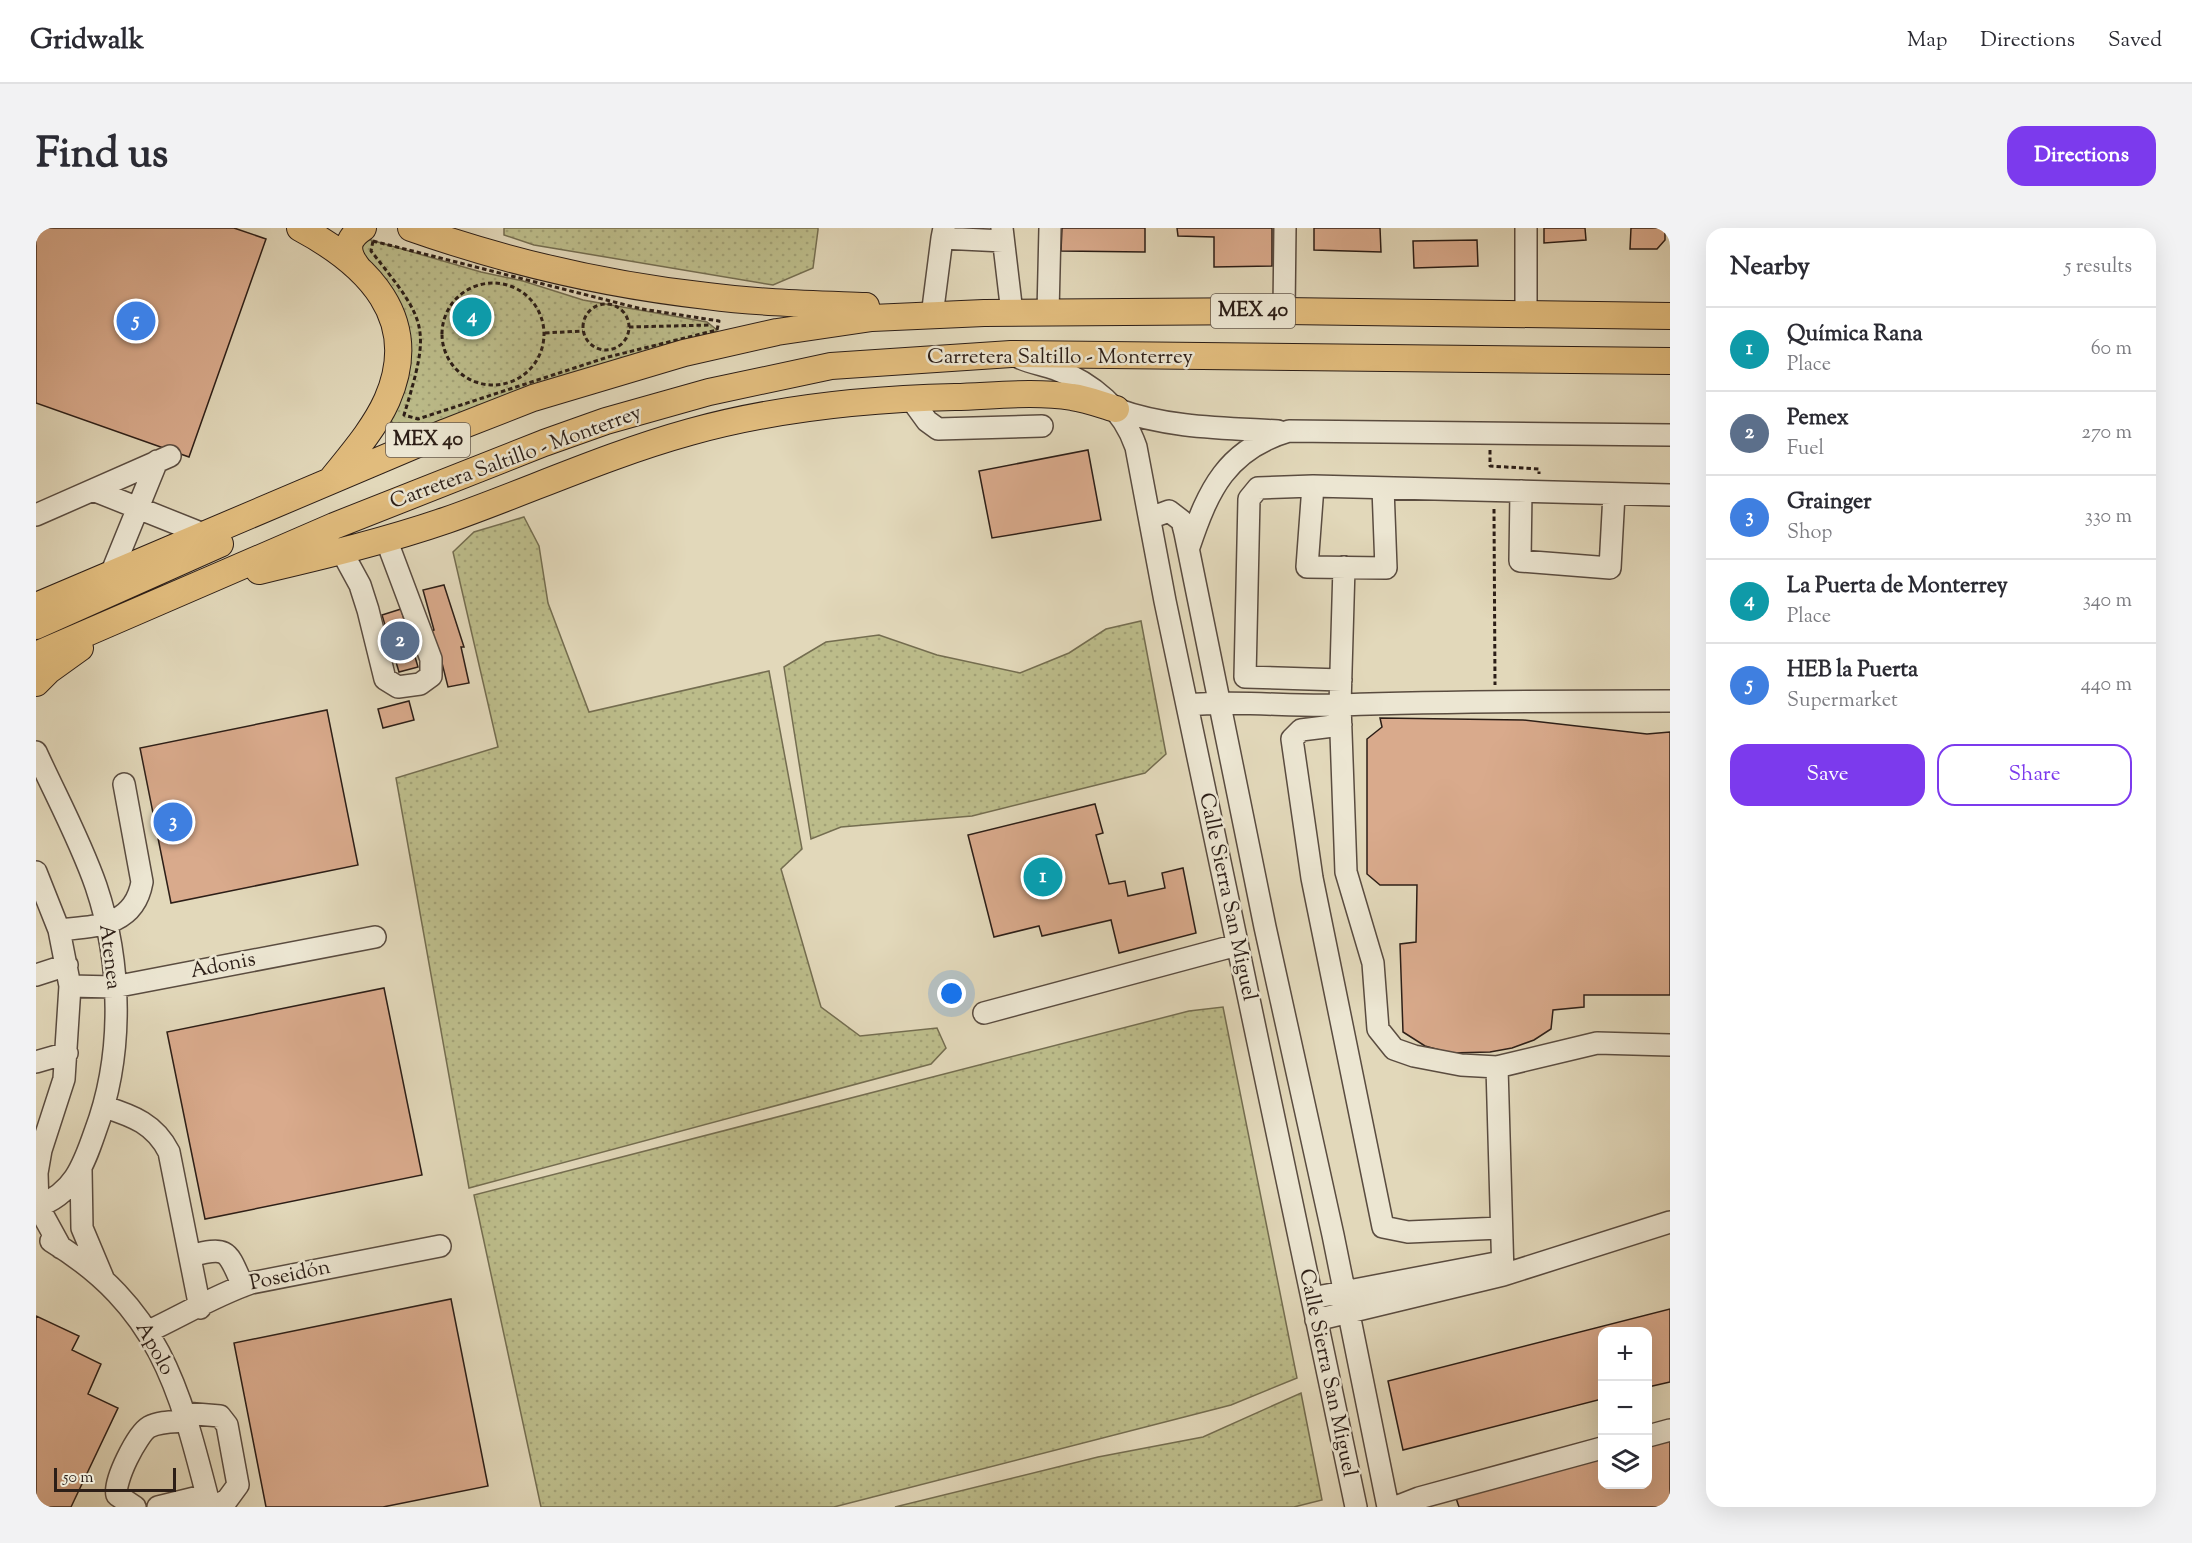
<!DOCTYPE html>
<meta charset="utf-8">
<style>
body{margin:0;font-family:"Sorts Mill Goudy",serif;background:#f2f2f3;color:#2b2b33}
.controls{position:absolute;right:18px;bottom:18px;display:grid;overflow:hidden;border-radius:12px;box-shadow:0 6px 24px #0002}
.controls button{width:54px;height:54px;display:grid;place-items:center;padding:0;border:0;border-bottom:2px solid #e1e1e2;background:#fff;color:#2b2b33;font:30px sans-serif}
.scale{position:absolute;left:18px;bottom:15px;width:122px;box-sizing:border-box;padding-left:6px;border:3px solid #2c1e17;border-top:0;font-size:16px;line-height:21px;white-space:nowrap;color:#2c1e17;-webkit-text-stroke:4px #ece6d2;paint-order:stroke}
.you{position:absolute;left:916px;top:766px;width:21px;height:21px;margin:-15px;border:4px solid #fff;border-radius:50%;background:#1a73e8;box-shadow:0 0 0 9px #1a73e833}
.badge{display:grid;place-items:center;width:39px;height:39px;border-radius:50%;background:#7c3aed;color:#fff;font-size:20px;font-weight:700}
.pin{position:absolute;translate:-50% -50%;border:3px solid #fff;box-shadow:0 2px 6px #0006}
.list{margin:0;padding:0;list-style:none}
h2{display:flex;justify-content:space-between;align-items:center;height:78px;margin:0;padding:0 24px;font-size:26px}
h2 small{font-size:20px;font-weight:400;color:#7c7c81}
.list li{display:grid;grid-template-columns:39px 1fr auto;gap:18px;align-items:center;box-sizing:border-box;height:84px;padding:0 24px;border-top:2px solid #e1e1e2}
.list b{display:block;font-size:22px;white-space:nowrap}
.list p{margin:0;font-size:20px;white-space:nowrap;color:#7c7c81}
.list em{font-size:20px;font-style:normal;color:#7c7c81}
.actions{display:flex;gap:12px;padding:18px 24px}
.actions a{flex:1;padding:14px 0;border:2px solid #7c3aed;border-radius:18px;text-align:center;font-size:21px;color:#7c3aed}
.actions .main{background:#7c3aed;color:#fff}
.icon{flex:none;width:33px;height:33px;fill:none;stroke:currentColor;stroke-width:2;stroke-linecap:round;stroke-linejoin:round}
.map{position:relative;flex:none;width:1634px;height:1279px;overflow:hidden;border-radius:18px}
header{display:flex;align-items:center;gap:36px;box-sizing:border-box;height:84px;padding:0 30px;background:#fff;border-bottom:2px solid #e1e1e2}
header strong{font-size:28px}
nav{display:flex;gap:33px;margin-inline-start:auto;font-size:21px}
.intro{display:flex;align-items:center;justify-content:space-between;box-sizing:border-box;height:144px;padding:0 36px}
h1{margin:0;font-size:42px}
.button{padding:15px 27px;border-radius:18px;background:#7c3aed;color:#fff;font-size:21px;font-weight:700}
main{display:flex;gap:36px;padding:0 36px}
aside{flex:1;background:#fff;border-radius:18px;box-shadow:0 6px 24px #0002}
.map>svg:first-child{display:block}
</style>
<header>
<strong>Gridwalk</strong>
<nav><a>Map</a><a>Directions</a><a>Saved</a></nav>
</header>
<div class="intro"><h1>Find us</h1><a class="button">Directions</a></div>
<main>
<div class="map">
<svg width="1634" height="1279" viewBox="0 0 1634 1279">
<defs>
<pattern id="grass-dots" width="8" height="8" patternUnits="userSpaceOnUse" patternTransform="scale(1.5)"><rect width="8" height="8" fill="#bcbc8a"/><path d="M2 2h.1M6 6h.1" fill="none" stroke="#a2a176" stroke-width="1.8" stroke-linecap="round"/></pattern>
</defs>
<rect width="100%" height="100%" fill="#e2d8ba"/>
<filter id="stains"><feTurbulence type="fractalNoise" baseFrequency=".00333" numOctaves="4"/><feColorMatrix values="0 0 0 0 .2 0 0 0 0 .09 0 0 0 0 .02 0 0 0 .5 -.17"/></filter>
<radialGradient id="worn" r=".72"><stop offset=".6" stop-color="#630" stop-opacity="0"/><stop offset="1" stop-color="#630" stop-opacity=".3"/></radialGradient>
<path fill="url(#grass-dots)" stroke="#746d50" stroke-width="1.5" d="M468,0H782V2L777,40L737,57L498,17L468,7Z
M328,10L445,44L487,53L547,72L671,94L681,102L672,111L366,205L355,193L368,124L317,15Z
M488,289L503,318L512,375L553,484L733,443L766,621L745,641L785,779L824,808L901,800L910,820L895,836L433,960L360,550L462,519L417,324L438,304Z
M1105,393L1130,526L1109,545L936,588L805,599L775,611L748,439L790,414L843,407L901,427L984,445L1033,425L1070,401Z
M1187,779L1261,1150L1195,1177L798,1279H505L438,967L1153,783Z
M1265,1165L1286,1272L1258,1279H859L1062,1229L1167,1209Z"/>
<path fill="#d9aa8c" stroke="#2c1e17" stroke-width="1.5" d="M0,0H198L230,11L153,229L0,175Z
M1026,0H1109V24L1025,23Z
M1141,0H1236V38L1178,39V9L1142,8Z
M1278,0H1344L1345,24L1278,22Z
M1508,0H1549L1550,12L1508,15Z
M1595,0H1629V12L1621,21H1594Z
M1441,12L1442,38L1378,40L1377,13Z
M1052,222L1065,292L956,310L943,243Z
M408,357L428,419H425L433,455L412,459L402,419L399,420L395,403L398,402L387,362Z
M365,381L382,439L363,444L346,387Z
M373,473L378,492L347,500L342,481Z
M291,482L322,637L135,675L104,520Z
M1344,490L1487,492L1611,506L1634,504V767H1548V779L1517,782L1515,801L1498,812L1476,820L1454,824L1414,825L1389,818L1367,804L1364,716L1380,714L1381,657H1344L1331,646V511L1346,499Z
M1059,576L1067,605L1060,607L1073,656L1089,653L1092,668L1129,660L1126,645L1147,640L1160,705L1083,725L1075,692L1006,708L1003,698L958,709L932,607Z
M348,760L386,947L169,991L131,804Z
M415,1071L452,1258L347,1279H230L198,1115Z
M1634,1081V1154L1612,1159V1104H1566V1171L1367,1222L1352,1153Z
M0,1088L43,1108L36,1122L65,1136L52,1166L82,1180L35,1279H0Z
M1634,1210V1279H1423L1420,1270L1566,1229V1256H1612V1216Z"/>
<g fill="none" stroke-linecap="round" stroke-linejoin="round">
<g stroke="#5a4c40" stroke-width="24">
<path id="minor" d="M908,0L906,10L967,13
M966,0L976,85
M1248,83L1249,0
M1012,85L1014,0
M1490,86V0
M896,88L906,10
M984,130C995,135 1008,137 1019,141C1057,155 1087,181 1100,219L1129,373L1320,1279
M875,171L891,193L902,201L1006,198
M1080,181C1131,200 1188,200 1242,203
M1277,258L1222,260L1213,271L1209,449L1305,452
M1347,260L1350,340L1271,339L1277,258L1634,267
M57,262L167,306
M1485,263L1484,333L1574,340L1578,266
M0,287L134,228
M1114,290L1133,283L1146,293L1149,305L1229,699L1297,1007L1352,1279
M1153,319C1172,262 1191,221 1253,203L1634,207
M306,324L324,357L332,382L349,451L362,459L384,456L395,448V431L350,311
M1308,339L1304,477L1310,644L1337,735L1342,801L1358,821L1378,828L1425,837L1461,839L1561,815L1634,817
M75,346L121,233
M1151,477C1203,472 1254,479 1306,477C1415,473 1524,473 1634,473
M1305,497L1265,502L1256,511L1276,650L1347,999L1372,1004L1464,1000
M0,524C20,568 44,612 60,658C86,735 88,827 59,904C47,939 37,966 0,979
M0,644L23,702L34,758L28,851L5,922L1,945L2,978L25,1020
M23,702C59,698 98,699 106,654L88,556
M0,747L31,737
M34,758L78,759L339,709
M948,785L1201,717
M0,834L31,825
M1461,839L1467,1047
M69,879C97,888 119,896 133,924L164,1080
M45,942L46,1000L67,1050
M15,1013C125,1080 144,1162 174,1279
M154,1028C193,1018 191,1022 207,1058
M1276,1070L1465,1034
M1280,1092L1467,1047L1634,994
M113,1103C147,1087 180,1067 215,1055L404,1018
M148,1185L184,1188L191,1197L202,1257L191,1272L176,1279
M1612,1208L1634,1202
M99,1279L81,1267C77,1254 101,1206 113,1199C124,1193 139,1194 151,1193
M122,1279L171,1267
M1360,1279L1383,1270L1566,1220"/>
</g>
<g stroke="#2c1e17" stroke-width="28">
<path id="major" d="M264,0C331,36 387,90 351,172C338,201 315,227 295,252
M375,0C469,33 572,57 671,68C724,75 777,76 830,78
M322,40C310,24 309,12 327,0
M223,343C287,328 350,313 411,292C493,263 571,227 654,204C740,180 829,171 919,169C957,168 999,163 1036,169C1051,171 1066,177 1080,181
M0,378L410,204L497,170L648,125L741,104L836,90L948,85L1248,83L1634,88
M0,398L184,316
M0,427L298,298L508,215L570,193L673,164L795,138L975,126L1634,133
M0,455L12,443L44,420"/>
</g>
<path stroke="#2c1e17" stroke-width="3" stroke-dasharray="4.5 3" stroke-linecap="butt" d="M337,13L606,81L683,93L681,102L572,129L382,191L368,187C395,98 392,95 335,23Z
M406 106a51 51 0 1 1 102 0a51 51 0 1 1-102 0Z
M547 99a23 23 0 1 1 46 0a23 23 0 1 1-46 0Z
M593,99L674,97
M509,105L547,103
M1454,222V238L1503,241V246
M1458,281L1459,457"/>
<use href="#minor" stroke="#ece6d2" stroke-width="21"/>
<use href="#major" stroke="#e1bc7d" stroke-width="26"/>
</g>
<g text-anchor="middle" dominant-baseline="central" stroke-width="5" stroke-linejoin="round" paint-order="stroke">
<g fill="#ece6d2" stroke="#665a4f" stroke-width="1.5">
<rect x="1175" y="66" width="84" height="34" rx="4.5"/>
<rect x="350" y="195" width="84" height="34" rx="4.5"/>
</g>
<g font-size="20" font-weight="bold" fill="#2c1e17">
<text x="1217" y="83">MEX 40</text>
<text x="392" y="212">MEX 40</text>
</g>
<g font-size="21" fill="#2c1e17" stroke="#ece6d2">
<text x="1024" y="130">Carretera Saltillo - Monterrey</text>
<text transform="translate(480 230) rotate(-20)">Carretera Saltillo - Monterrey</text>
<text transform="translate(1191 669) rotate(78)">Calle Sierra San Miguel</text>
<text transform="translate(73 729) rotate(83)">Atenea</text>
<text transform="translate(187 738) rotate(-11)">Adonis</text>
<text transform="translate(254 1048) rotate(-12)">Poseidón</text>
<text transform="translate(118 1121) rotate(61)">Apolo</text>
<text transform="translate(1291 1145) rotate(78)">Calle Sierra San Miguel</text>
</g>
</g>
<rect width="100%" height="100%" filter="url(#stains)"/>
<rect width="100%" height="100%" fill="url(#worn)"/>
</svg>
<div class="controls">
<button>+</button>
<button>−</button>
<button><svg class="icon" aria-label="layers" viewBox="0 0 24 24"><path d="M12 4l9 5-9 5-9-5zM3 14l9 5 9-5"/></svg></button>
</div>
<div class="scale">50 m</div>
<div class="you"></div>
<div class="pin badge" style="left:1007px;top:649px;background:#0f9aa8">1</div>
<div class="pin badge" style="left:364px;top:413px;background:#5c6f8a">2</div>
<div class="pin badge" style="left:137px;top:594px;background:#3f7fe0">3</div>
<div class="pin badge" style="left:436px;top:89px;background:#0f9aa8">4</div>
<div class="pin badge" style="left:100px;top:93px;background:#3f7fe0">5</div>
</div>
<aside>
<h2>Nearby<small>5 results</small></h2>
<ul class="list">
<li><span class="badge" style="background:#0f9aa8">1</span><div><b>Química Rana</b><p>Place</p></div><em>60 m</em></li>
<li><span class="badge" style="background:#5c6f8a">2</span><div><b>Pemex</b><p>Fuel</p></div><em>270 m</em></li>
<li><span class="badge" style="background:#3f7fe0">3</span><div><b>Grainger</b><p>Shop</p></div><em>330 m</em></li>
<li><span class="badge" style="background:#0f9aa8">4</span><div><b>La Puerta de Monterrey</b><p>Place</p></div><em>340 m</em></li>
<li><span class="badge" style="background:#3f7fe0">5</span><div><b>HEB la Puerta</b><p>Supermarket</p></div><em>440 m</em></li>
</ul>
<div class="actions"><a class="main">Save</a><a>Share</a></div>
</aside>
</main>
